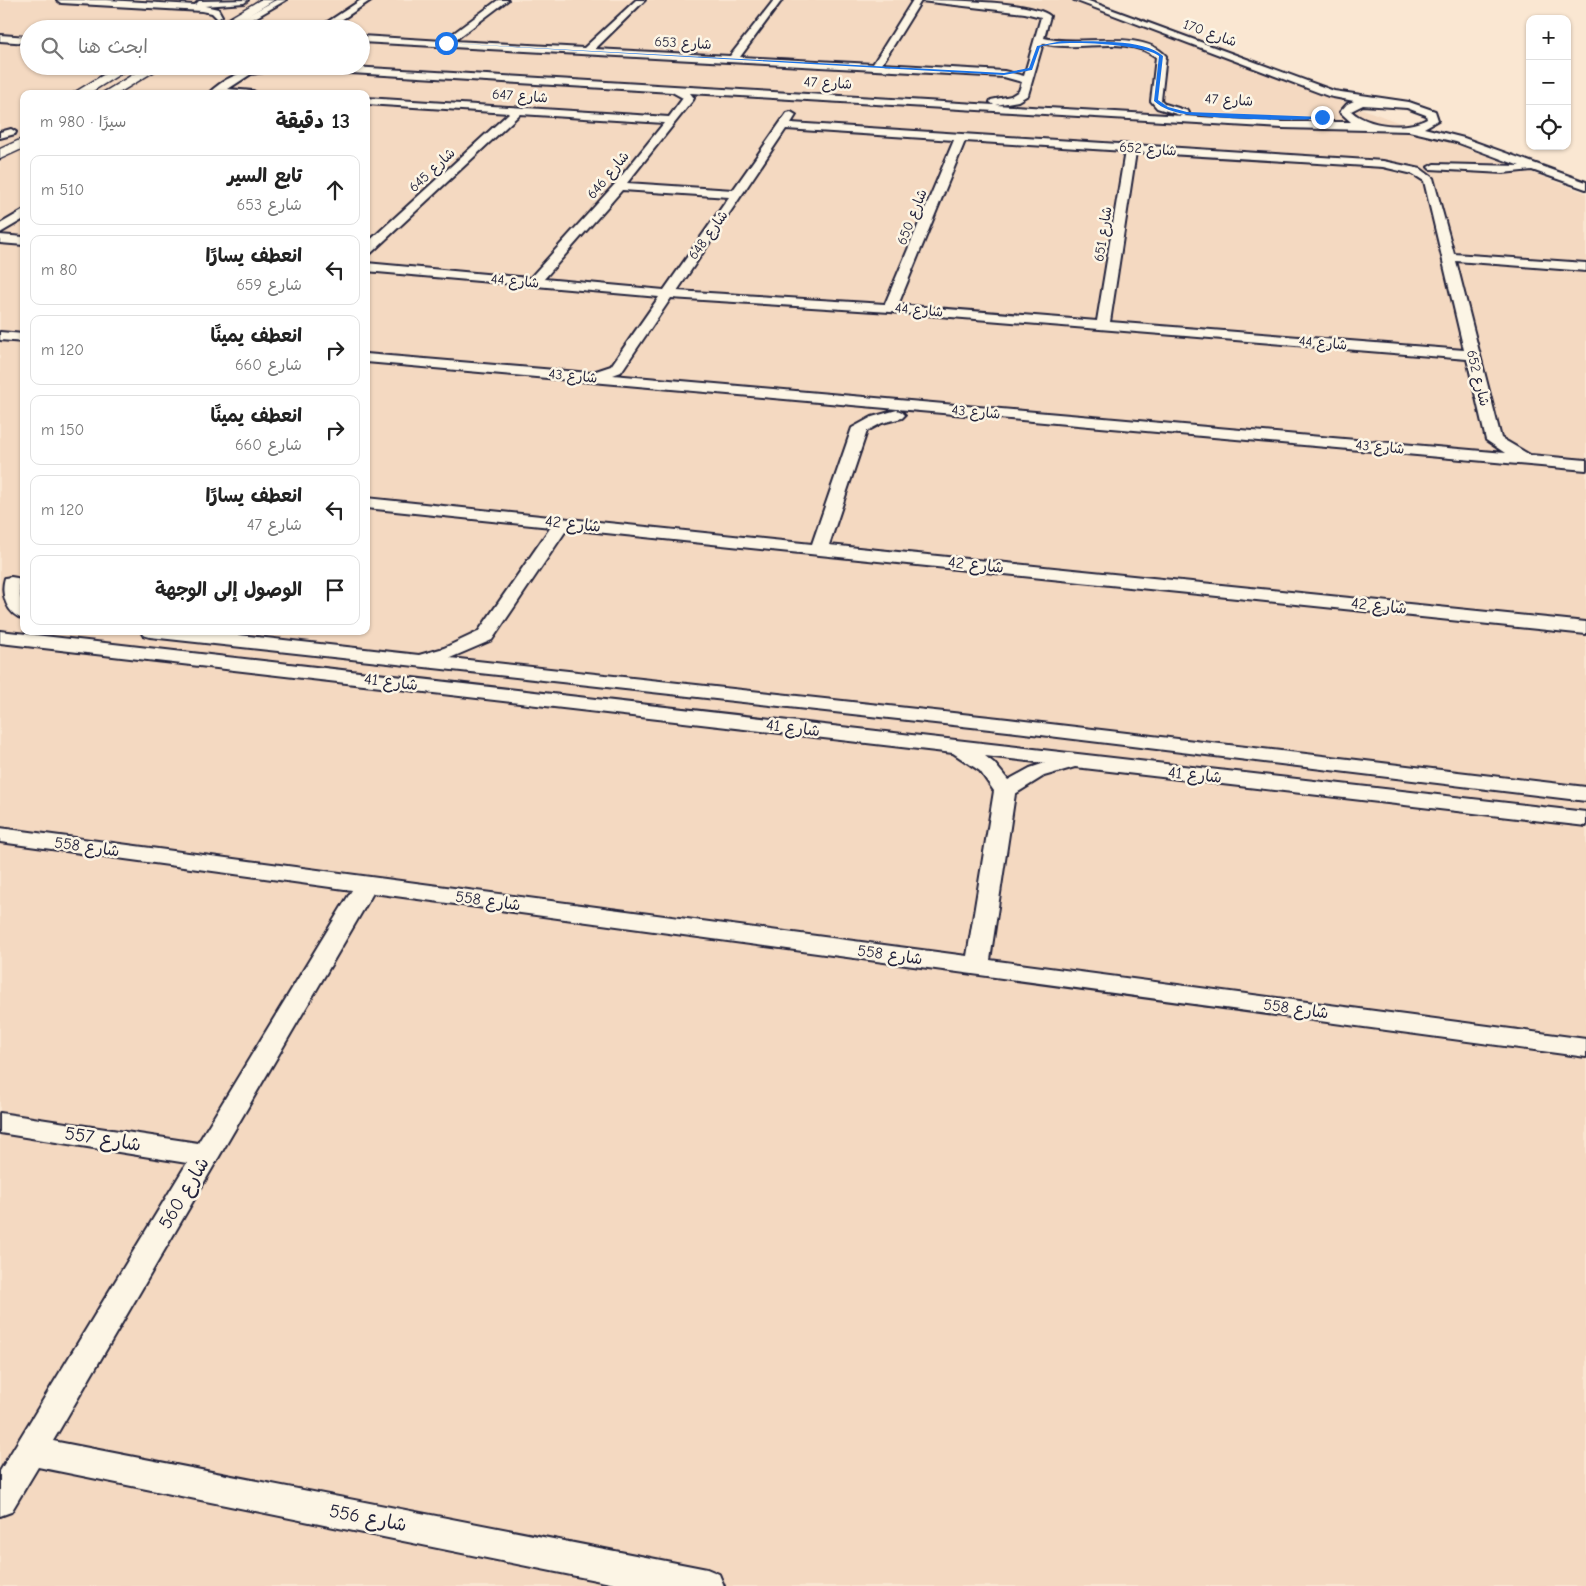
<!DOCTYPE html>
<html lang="ar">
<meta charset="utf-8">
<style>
body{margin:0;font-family:"Comic Neue","Playpen Sans Arabic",sans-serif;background:#f6f6f6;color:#222;direction:rtl}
.controls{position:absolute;right:15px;top:15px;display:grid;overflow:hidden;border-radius:10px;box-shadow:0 1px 4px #0004}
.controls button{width:45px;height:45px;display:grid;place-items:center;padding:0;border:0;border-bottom:1px solid #e0e0e0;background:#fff;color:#222;font:25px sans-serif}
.stop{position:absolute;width:15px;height:15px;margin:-11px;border:4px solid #1a73e8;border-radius:50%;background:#fff}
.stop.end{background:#1a73e8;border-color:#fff;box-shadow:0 1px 5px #0008}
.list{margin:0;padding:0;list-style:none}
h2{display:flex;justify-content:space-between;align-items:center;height:65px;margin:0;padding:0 20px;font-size:21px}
h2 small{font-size:16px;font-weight:400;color:#767676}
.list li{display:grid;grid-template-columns:32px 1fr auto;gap:15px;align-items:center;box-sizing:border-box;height:70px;margin:0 10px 10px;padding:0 10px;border:1px solid #e0e0e0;border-radius:10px}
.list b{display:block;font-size:19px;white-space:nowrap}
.list p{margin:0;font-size:16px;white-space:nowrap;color:#767676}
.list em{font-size:16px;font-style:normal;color:#767676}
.icon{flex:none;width:28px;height:28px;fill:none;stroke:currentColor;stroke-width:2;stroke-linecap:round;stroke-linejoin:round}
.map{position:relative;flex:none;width:1586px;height:1586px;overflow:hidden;direction:ltr}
.search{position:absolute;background:#fff;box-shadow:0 1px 4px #0004;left:20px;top:20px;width:350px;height:55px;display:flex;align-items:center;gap:12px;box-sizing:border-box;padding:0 18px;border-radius:28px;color:#767676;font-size:19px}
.panel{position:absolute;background:#fff;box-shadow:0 1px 4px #0004;left:20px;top:90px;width:350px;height:545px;border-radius:10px;direction:rtl}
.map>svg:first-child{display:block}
</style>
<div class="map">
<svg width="1586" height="1586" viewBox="0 0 1586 1586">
<rect width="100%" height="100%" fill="#fae7d2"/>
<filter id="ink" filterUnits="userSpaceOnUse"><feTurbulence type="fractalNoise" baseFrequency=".02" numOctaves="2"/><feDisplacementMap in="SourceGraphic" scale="10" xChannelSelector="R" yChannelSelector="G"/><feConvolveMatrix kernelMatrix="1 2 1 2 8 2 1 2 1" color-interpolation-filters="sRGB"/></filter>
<g filter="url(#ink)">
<path fill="#f4d9c1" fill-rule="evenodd" d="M0,0H1073L1586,193V1586H0ZM29,29H361V66H29ZM24,94H366V631H24Z"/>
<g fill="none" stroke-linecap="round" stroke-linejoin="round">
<g stroke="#22223b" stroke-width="4">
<path id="street" d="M57,0H107L195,5L199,1L248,0L244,3L205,6L218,9L222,16L218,19L212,13L202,11L61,3Z
M276,0H286L241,26V29H231L233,23Z
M361,0H371L328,29H317Z
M498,0H508L454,41L584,48L636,0H645L595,49L730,56L774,0H782L740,57L873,64L913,0C940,0 1031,0 1050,16L1044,38C1077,47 1141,28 1166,56L1161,100L1165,104L1188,111L1189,113L1184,116L1283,122H1351L1340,112L1347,104L1354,101L1328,96L1074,0H1086L1334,91L1409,102L1435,111L1438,120L1424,128L1464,138L1586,182V189L1532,170L1503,173L1430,169L1428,167L1434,164L1520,166L1456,142L1409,131L1283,128L690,93L694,98L693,100L627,183L733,190L787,113L791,112L796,115L791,123L1383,161L1421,169L1433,178L1454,254L1586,263V271L1456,261L1501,438L1530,455L1586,460V470L366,362V354L590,373L611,366L659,297L366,271V263L530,278L615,184L664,123L520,114L370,254L366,255V244L509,113L366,104V98L669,117L683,98L672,92L283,69L251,74L228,89L253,91L258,94H208C242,59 292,66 336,66L994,105L990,102L991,100L1011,96L1019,91L1022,82L1004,77L361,42V36L443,41ZM921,1L1025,13L1041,17L1024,76L1004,71L882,64ZM1043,43C1078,53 1125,34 1156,57L1151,101L1157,108L1183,116L996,105L1018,101L1028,95ZM1363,105L1407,108L1426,115L1427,119C1407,130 1368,127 1351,111ZM786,129L954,140L885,304L677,291ZM965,141L1125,151L1097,321L898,305ZM1136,152L1383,167L1413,174L1424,181L1464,350L1110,322ZM622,190L729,197L664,290L544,279ZM671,298L890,312L1467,359L1486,440L1505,453L613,375L621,372Z
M0,35L29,37V43L0,41Z
M11,129L16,132L15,134L0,138V132Z
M24,210V219L0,233V224Z
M0,235L24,237V245L0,243Z
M0,332L24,334V342L0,340Z
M897,410L902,412L905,415L902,418L882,423L867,431L829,545L1586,622V634L567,529L492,640L450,658L1008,719L1586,787V801L1008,731L150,637L143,635L141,631H204L419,655L444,648L478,632L551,527L366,508V498L812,544L852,428L872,417Z
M11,577L17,578L20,582C18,596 24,606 24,619C7,615 0,594 5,578Z
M0,631L1586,812V826L1075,767L1044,776L1015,794L990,960L1586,1039V1057L373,893L53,1441L707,1569L719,1574L724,1586H625L38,1467L11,1512L0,1516V1471L187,1163L0,1133V1113L198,1143L352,890L0,842V828L967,956L994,791L980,771L953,753L0,643ZM985,756L1045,763L1030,768L1008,780L994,763Z"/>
</g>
<g stroke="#22223b" stroke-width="3">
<path id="primary" d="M260,0H274L226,29H211Z
M118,66H126L128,69L88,94H72Z
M147,66H163L117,94H101Z
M24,138V148L0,159V149Z"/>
</g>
<use href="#street" fill="#fcf5e5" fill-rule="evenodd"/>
<use href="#primary" fill="#fcf5e5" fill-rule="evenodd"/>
</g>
</g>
<path fill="#1a73e8" d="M1062,41C1088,42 1144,38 1163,56L1158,100L1168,107L1187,112L1324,117C1307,123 1206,118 1185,114C1173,112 1163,109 1154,101L1159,56C1144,44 1059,39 1040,47L1032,70L1004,75L444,43L1004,73L1029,68L1037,46Z"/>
<g text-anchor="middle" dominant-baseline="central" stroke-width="5" stroke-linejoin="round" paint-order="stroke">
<g font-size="14" fill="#22223b" stroke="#fcf5e5">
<text transform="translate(1210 33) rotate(20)">شارع 170</text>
<text transform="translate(683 43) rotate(3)">شارع 653</text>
<text transform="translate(828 83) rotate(3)">شارع 47</text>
<text transform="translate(520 96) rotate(4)">شارع 647</text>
<text transform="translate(1229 100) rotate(3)">شارع 47</text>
<text transform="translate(1148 149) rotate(4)">شارع 652</text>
<text transform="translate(432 170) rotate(-43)">شارع 645</text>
<text transform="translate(608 175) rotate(-50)">شارع 646</text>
<text transform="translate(912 217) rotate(-68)">شارع 650</text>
<text transform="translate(1103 234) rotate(-81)">شارع 651</text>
<text transform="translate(708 235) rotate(-54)">شارع 648</text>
<text transform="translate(515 281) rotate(5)">شارع 44</text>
<text transform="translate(919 310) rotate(5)">شارع 44</text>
<text transform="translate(1323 343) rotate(5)">شارع 44</text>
<text transform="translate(573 376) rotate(5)">شارع 43</text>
<text transform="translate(1478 378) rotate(76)">شارع 652</text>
<text transform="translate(976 412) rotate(5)">شارع 43</text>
<text transform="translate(1380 447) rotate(5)">شارع 43</text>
</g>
<g font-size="16" fill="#22223b" stroke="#fcf5e5">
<text transform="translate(573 524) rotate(6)">شارع 42</text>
<text transform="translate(976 565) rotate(6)">شارع 42</text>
<text transform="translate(1379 606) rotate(6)">شارع 42</text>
<text transform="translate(391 682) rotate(7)">شارع 41</text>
<text transform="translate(793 728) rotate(7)">شارع 41</text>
<text transform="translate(1195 775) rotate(6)">شارع 41</text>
<text transform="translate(87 847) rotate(8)">شارع 558</text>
<text transform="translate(488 901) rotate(8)">شارع 558</text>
<text transform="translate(890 955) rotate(8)">شارع 558</text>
<text transform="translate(1296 1009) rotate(8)">شارع 558</text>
</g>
<g font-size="19" fill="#22223b" stroke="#fcf5e5">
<text transform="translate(103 1139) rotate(9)">شارع 557</text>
<text transform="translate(184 1193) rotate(-59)">شارع 560</text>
<text transform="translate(368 1518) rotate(11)">شارع 556</text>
</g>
</g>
</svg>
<div class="controls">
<button>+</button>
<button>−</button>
<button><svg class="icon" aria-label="locate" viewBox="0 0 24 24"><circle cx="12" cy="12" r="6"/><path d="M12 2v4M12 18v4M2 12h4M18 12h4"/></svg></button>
</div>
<div class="stop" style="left:446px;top:43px"></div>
<div class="stop end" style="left:1322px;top:117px"></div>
<div class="search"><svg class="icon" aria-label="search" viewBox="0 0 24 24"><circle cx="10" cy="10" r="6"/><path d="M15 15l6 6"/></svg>ابحث هنا</div>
<section class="panel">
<h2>13 دقيقة<small>سيرًا · 980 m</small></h2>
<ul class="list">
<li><svg class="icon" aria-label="ahead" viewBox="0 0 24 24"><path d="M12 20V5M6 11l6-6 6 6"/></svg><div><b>تابع السير</b><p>شارع 653</p></div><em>510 m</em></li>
<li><svg class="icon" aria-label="left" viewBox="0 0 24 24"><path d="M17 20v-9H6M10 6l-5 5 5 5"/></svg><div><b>انعطف يسارًا</b><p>شارع 659</p></div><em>80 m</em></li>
<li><svg class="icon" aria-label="right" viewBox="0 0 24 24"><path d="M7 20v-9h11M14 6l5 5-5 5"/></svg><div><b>انعطف يمينًا</b><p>شارع 660</p></div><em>120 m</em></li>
<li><svg class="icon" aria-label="right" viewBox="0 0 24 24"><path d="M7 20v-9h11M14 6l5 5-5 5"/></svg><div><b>انعطف يمينًا</b><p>شارع 660</p></div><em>150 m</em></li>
<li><svg class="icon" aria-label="left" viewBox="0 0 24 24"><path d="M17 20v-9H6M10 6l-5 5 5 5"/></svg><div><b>انعطف يسارًا</b><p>شارع 47</p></div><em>120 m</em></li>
<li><svg class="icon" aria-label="arrive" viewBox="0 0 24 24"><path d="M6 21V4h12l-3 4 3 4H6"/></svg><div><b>الوصول إلى الوجهة</b></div></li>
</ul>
</section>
</div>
